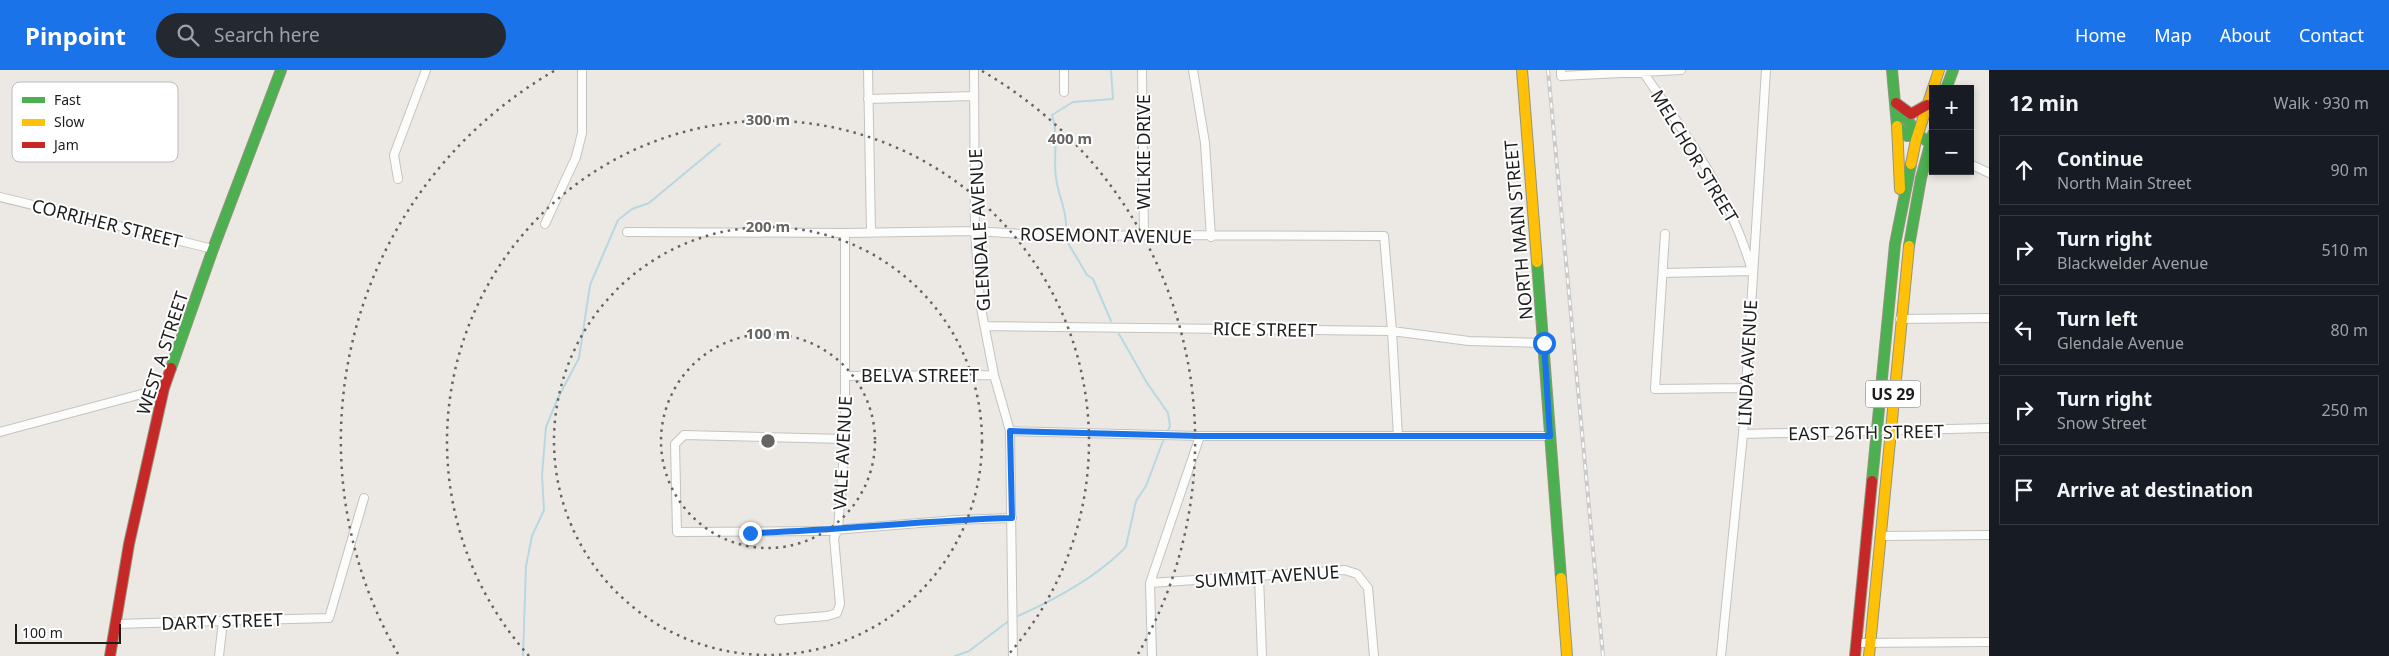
<!DOCTYPE html>
<meta charset="utf-8">
<style>
body{margin:0;font-family:"Noto Sans",sans-serif;background:#242831;color:#f1f3f6}
.controls{position:absolute;right:15px;top:15px;display:grid;overflow:hidden;border-radius:0px;box-shadow:0 2px 8px #0003}
.controls button{width:45px;height:45px;display:grid;place-items:center;padding:0;border:0;border-bottom:1px solid #363941;background:#171b24;color:#f1f3f6;font:25px sans-serif}
.scale{position:absolute;left:15px;bottom:12px;width:106px;box-sizing:border-box;padding-left:5px;border:2px solid #1d1d1d;border-top:0;font-size:14px;line-height:18px;white-space:nowrap;color:#1d1d1d;-webkit-text-stroke:4px #fff;paint-order:stroke}
.stop{position:absolute;width:15px;height:15px;margin:-11px;border:4px solid #1a73e8;border-radius:50%;background:#fff}
.stop.end{background:#1a73e8;border-color:#fff;box-shadow:0 1px 5px #0008}
.list{margin:0;padding:0;list-style:none}
h2{display:flex;justify-content:space-between;align-items:center;height:65px;margin:0;padding:0 20px;font-size:21px}
h2 small{font-size:16px;font-weight:400;color:#9ea1a6}
.list li{display:grid;grid-template-columns:32px 1fr auto;gap:15px;align-items:center;box-sizing:border-box;height:70px;margin:0 10px 10px;padding:0 10px;border:1px solid #363941;border-radius:0px}
.list b{display:block;font-size:19px;white-space:nowrap}
.list p{margin:0;font-size:16px;white-space:nowrap;color:#9ea1a6}
.list em{font-size:16px;font-style:normal;color:#9ea1a6}
.icon{flex:none;width:28px;height:28px;fill:none;stroke:currentColor;stroke-width:2;stroke-linecap:round;stroke-linejoin:round}
.map{position:relative;flex:none;width:1989px;height:586px;overflow:hidden}
header{display:flex;align-items:center;gap:30px;box-sizing:border-box;height:70px;padding:0 25px;background:#1a73e8;color:#fff}
header strong{font-size:24px}
nav{display:flex;gap:28px;margin-inline-start:auto;font-size:18px}
.search{width:350px;height:45px;background:#242831;display:flex;align-items:center;gap:12px;box-sizing:border-box;padding:0 18px;border-radius:28px;color:#9ea1a6;font-size:19px}
main{display:flex}
aside{flex:1;background:#171b24}
.map>svg:first-child{display:block}
</style>
<header>
<strong>Pinpoint</strong>
<div class="search"><svg class="icon" aria-label="search" viewBox="0 0 24 24"><circle cx="10" cy="10" r="6"/><path d="M15 15l6 6"/></svg>Search here</div>
<nav><a>Home</a><a>Map</a><a>About</a><a>Contact</a></nav>
</header>
<main>
<div class="map">
<svg width="1989" height="586" viewBox="0 0 1989 586">
<rect width="100%" height="100%" fill="#ece9e5"/>
<g fill="none" stroke-linecap="round" stroke-linejoin="round">
<path stroke="#b7d8e1" stroke-width="2" d="M1066,158C1067,139 1058,126 1056,108C1053,87 1059,65 1052,45L1073,32L1113,29L1111,0
M1068,173L1087,205L1093,209L1111,251
M1119,264L1147,313L1168,343L1170,356L1168,360
M1018,546C1054,530 1093,509 1122,481L1126,476L1136,431L1146,416L1163,371
M523,586L526,496L532,466L544,440L542,405L546,357L557,330L579,288L590,215L618,150L632,139L649,133L720,74
M955,586L969,581L1010,550"/>
<g stroke="#c4c3c1" stroke-width="10">
<path id="street" d="M868,0L871,161
M974,0L975,161L980,233L994,305L1010,361L1013,586
M1064,0V22
M1142,0L1144,165
M1193,0L1205,73L1211,167
M1561,0V6L1681,0
M1643,2C1686,64 1732,128 1752,201L1663,203
M868,29L974,26
M1970,94L1989,103
M398,109L394,85L426,0
M0,127L213,179
M545,154L576,87L582,63V0
M627,162L845,163L975,161L1066,167L1144,165L1384,166L1392,261L1398,366
M1665,164L1655,319L1744,318
M1900,249L1989,248
M985,256L1392,261L1469,271L1544,273
M846,306L994,305
M1010,361L1200,366H1550
M0,362L164,318
M1743,364L1989,358
M845,369L684,365L675,374L677,462L822,461L956,450L1012,448
M1880,466L1989,465
M1259,507L1262,586
M1150,513L1345,500L1357,504L1368,518L1374,586
M779,550L827,546L837,543L840,534L834,468L838,459L845,369V163
M115,554L329,548L364,428
M1856,573L1989,572
M219,586L223,551
M1152,586L1150,513L1200,366
M1721,586L1743,364L1766,0"/>
</g>
<g stroke="#94957c" stroke-width="12">
<path id="fast" d="M1892,0L1897,56L1907,66L1918,65
M1946,19L1953,0
M1898,36L1918,65L1930,73
M1909,176L1921,108L1933,64
M1537,192L1561,508
M171,298L213,179L281,0
M1872,411L1895,174L1911,94"/>
</g>
<g stroke="#94957c" stroke-width="12">
<path id="slow" d="M1522,0L1537,192
M1897,56L1900,119
M1911,94L1916,70L1939,0
M1561,508L1567,586
M1869,586L1909,176"/>
</g>
<g stroke="#94957c" stroke-width="12">
<path id="jam" d="M1896,33L1911,44L1927,35
M110,586L129,474L164,318L171,298
M1855,586L1872,411"/>
</g>
<use href="#street" stroke="#fcfcfb" stroke-width="8"/>
<use href="#fast" stroke="#4caf50" stroke-width="10"/>
<use href="#slow" stroke="#ffc107" stroke-width="10"/>
<use href="#jam" stroke="#c62828" stroke-width="10"/>
<g stroke="#cacac9" stroke-width="4">
<path id="rail" d="M1548,0L1603,586"/>
</g>
<use href="#rail" stroke="#fff" stroke-width="2" stroke-dasharray="5.5" stroke-linecap="butt"/>
</g>
<g fill="none" stroke-linecap="round" stroke-linejoin="round">
<path stroke="#1a73e8" stroke-width="6" d="M750,463C837,461 924,450 1012,448L1010,361L1200,366H1550L1544,273"/>
</g>
<g fill="none" stroke="#656463" stroke-width="2.5" stroke-dasharray="2.5 5">
<circle cx="768" cy="371" r="107"/>
<circle cx="768" cy="371" r="214"/>
<path d="M529 586A321 321 0 1 1 1007 586"/>
<path d="M398 584A427 427 0 0 1 554 1M982 1A427 427 0 0 1 1138 584"/>
</g>
<g text-anchor="middle" dominant-baseline="central" stroke-width="4" stroke-linejoin="round" paint-order="stroke">
<rect fill="#fff" stroke="#616161" stroke-width="1" x="1865.5" y="310.5" width="55" height="27" rx="4"/>
<g font-size="16" font-weight="bold" fill="#1d1d1d">
<text x="1893" y="324">US 29</text>
</g>
<g font-size="18" fill="#1d1d1d" stroke="#fff">
<text transform="translate(1143 82) rotate(-90)">WILKIE DRIVE</text>
<text transform="translate(1695 86) rotate(59)">MELCHOR STREET</text>
<text transform="translate(107 153) rotate(14)">CORRIHER STREET</text>
<text transform="translate(979 160) rotate(-93)">GLENDALE AVENUE</text>
<text transform="translate(1518 160) rotate(-95)">NORTH MAIN STREET</text>
<text transform="translate(1106 165) rotate(1)">ROSEMONT AVENUE</text>
<text transform="translate(1265 259) rotate(1)">RICE STREET</text>
<text transform="translate(162 283) rotate(-72)">WEST A STREET</text>
<text transform="translate(1747 293) rotate(-87)">LINDA AVENUE</text>
<text x="920" y="305">BELVA STREET</text>
<text transform="translate(1866 362) rotate(-1)">EAST 26TH STREET</text>
<text transform="translate(842 383) rotate(-87)">VALE AVENUE</text>
<text transform="translate(1267 506) rotate(-4)">SUMMIT AVENUE</text>
<text transform="translate(222 551) rotate(-2)">DARTY STREET</text>
</g>
</g>
<rect x="12" y="12" width="166" height="80" rx="8" fill="#fff" stroke="#bbb" stroke-width="1"/>
<rect x="22" y="27" width="23" height="6" fill="#4caf50"/>
<rect x="22" y="49" width="23" height="7" fill="#ffc107"/>
<rect x="22" y="72" width="23" height="6" fill="#c62828"/>
<g font-size="14" fill="#1d1d1d">
<text x="54" y="35">Fast</text>
<text x="54" y="57">Slow</text>
<text x="54" y="80">Jam</text>
</g>
<circle cx="768" cy="371" r="8" fill="#656463" stroke="#fff" stroke-width="2.5"/>
<g font-size="15" text-anchor="middle" font-weight="bold" fill="#656463" stroke="#fff" stroke-width="4" stroke-linejoin="round" paint-order="stroke">
<text x="768" y="55">300 m</text>
<text x="1070" y="74">400 m</text>
<text x="768" y="162">200 m</text>
<text x="768" y="269">100 m</text>
</g>
</svg>
<div class="controls">
<button>+</button>
<button>−</button>
</div>
<div class="scale">100 m</div>
<div class="stop" style="left:1544px;top:273px"></div>
<div class="stop end" style="left:750px;top:463px"></div>
</div>
<aside>
<h2>12 min<small>Walk · 930 m</small></h2>
<ul class="list">
<li><svg class="icon" aria-label="ahead" viewBox="0 0 24 24"><path d="M12 20V5M6 11l6-6 6 6"/></svg><div><b>Continue</b><p>North Main Street</p></div><em>90 m</em></li>
<li><svg class="icon" aria-label="right" viewBox="0 0 24 24"><path d="M7 20v-9h11M14 6l5 5-5 5"/></svg><div><b>Turn right</b><p>Blackwelder Avenue</p></div><em>510 m</em></li>
<li><svg class="icon" aria-label="left" viewBox="0 0 24 24"><path d="M17 20v-9H6M10 6l-5 5 5 5"/></svg><div><b>Turn left</b><p>Glendale Avenue</p></div><em>80 m</em></li>
<li><svg class="icon" aria-label="right" viewBox="0 0 24 24"><path d="M7 20v-9h11M14 6l5 5-5 5"/></svg><div><b>Turn right</b><p>Snow Street</p></div><em>250 m</em></li>
<li><svg class="icon" aria-label="arrive" viewBox="0 0 24 24"><path d="M6 21V4h12l-3 4 3 4H6"/></svg><div><b>Arrive at destination</b></div></li>
</ul>
</aside>
</main>
